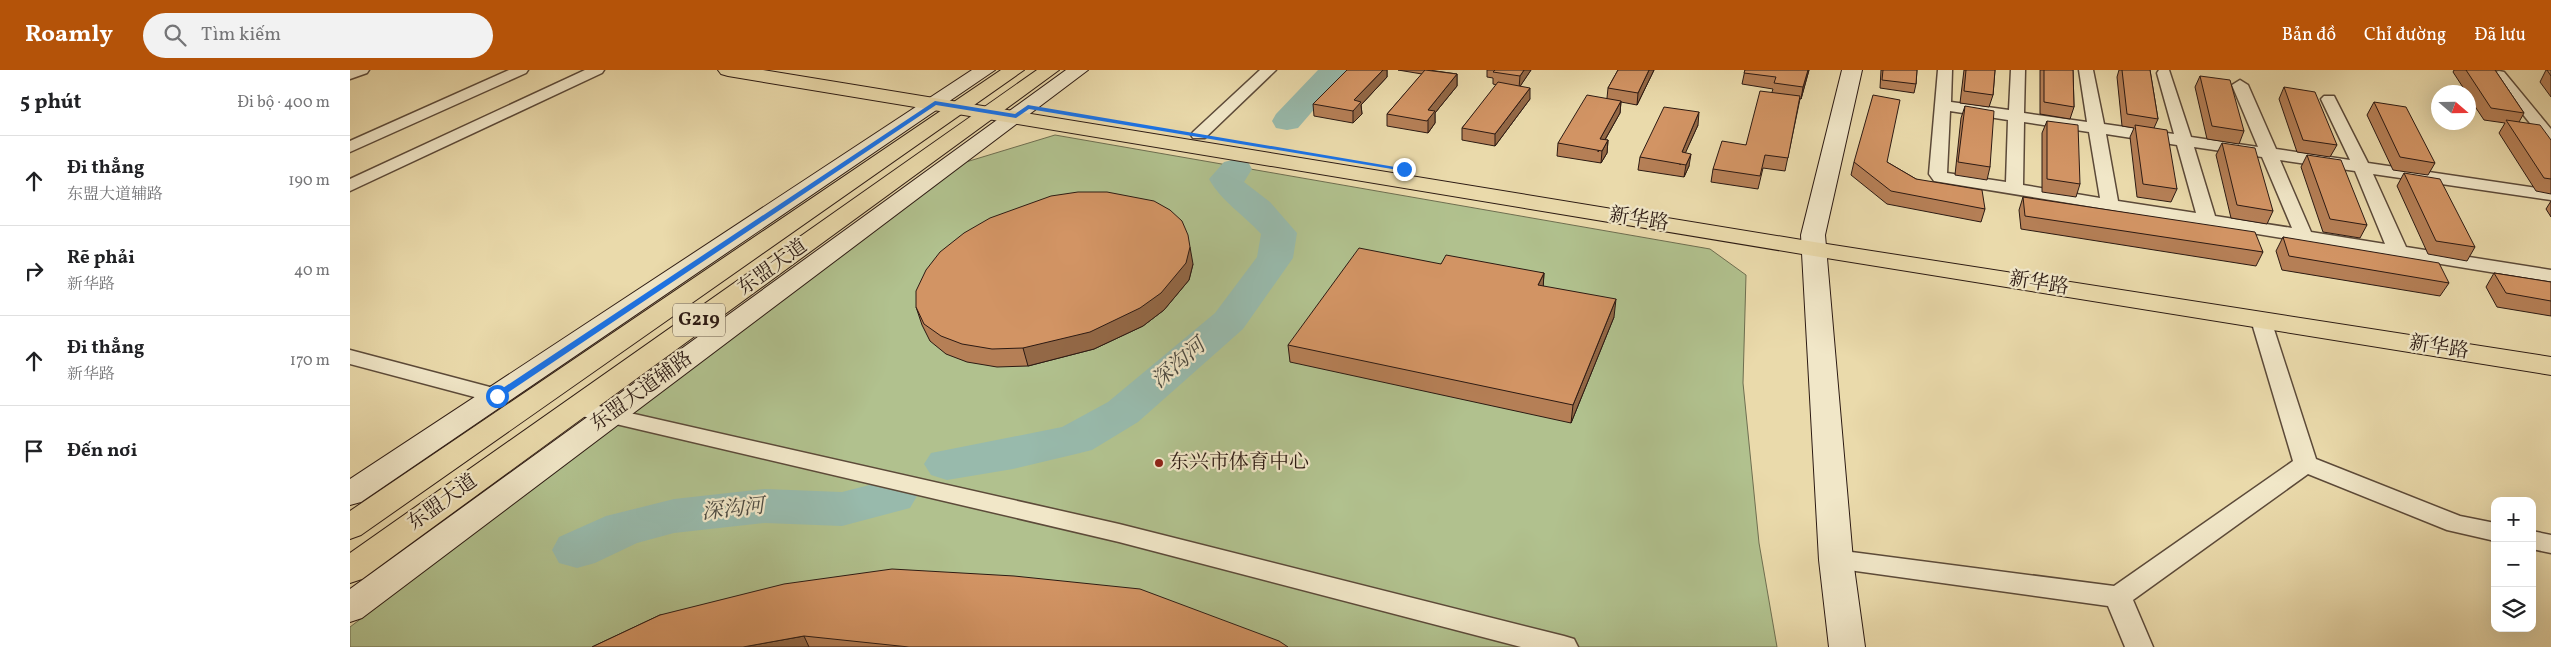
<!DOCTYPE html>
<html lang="vi">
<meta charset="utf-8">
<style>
body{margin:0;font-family:Vollkorn,"Noto Serif SC",serif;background:#f2f2f2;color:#202124}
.controls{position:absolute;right:15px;bottom:15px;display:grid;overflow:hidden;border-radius:10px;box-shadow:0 5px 20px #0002}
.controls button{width:45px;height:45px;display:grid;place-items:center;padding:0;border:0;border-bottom:1px solid #e0e0e0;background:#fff;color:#202124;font:25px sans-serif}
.compass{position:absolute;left:2081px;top:15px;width:45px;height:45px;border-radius:50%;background:#fff;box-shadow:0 5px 20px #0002;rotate:110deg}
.stop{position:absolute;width:15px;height:15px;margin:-11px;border:4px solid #1a73e8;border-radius:50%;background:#fff}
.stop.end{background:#1a73e8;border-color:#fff;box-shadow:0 1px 5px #0008}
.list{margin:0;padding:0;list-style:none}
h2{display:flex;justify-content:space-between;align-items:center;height:65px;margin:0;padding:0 20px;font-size:21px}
h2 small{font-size:16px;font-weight:400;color:#757577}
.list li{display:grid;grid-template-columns:32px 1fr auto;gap:15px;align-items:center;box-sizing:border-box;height:90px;padding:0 20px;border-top:1px solid #e0e0e0}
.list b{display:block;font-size:19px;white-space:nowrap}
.list p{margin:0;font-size:16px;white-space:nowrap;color:#757577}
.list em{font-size:16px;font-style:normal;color:#757577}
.icon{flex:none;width:28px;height:28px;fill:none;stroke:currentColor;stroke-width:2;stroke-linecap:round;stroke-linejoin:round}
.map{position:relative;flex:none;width:2201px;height:577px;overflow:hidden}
header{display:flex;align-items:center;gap:30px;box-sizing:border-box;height:70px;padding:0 25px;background:#b45309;color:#fff}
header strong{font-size:24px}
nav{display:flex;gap:28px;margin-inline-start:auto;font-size:18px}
.search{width:350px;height:45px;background:#f2f2f2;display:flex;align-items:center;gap:12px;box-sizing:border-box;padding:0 18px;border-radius:28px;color:#757577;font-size:19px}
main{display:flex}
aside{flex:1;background:#fff}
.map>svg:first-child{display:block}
</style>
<header>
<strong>Roamly</strong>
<div class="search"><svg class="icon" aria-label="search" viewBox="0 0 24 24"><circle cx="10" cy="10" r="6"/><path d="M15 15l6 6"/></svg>Tìm kiếm</div>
<nav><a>Bản đồ</a><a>Chỉ đường</a><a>Đã lưu</a></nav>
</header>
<main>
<aside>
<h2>5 phút<small>Đi bộ · 400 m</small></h2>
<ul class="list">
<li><svg class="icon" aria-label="ahead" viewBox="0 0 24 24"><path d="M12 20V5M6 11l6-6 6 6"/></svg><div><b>Đi thẳng</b><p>东盟大道辅路</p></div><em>190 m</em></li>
<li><svg class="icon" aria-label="right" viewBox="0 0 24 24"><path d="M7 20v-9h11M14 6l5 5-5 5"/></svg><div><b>Rẽ phải</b><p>新华路</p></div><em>40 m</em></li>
<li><svg class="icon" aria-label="ahead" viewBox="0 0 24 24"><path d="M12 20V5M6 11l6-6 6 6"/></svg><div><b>Đi thẳng</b><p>新华路</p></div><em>170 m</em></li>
<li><svg class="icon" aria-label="arrive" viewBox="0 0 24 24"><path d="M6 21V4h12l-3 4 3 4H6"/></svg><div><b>Đến nơi</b></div></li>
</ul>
</aside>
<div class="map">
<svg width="2201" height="577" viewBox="0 0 2201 577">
<rect width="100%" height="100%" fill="#eadaab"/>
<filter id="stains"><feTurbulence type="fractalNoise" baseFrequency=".004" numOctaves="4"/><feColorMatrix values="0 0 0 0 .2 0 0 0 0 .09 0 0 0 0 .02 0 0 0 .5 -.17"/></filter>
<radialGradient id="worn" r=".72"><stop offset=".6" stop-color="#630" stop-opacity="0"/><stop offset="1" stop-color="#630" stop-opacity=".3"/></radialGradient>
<path fill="#b1c18e" stroke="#6e6e50" d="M705,65L1360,179L1396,205L1393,313L1409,473L1427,577H0V557L616,92Z"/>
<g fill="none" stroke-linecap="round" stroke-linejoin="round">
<path fill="#98baac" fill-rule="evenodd" d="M968,0H998L948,58L937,60L926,58L922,51L926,44Z
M886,89L898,92L902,99L894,112L920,132L947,163L943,188L893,259L788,352L742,380L726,384L663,399L597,410L581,405L574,394L581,383L712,357L758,332L865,243L907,187L911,164C894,145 871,131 859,109L874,92Z
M543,409L560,414L567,426L560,438L492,456L415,453L324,463L287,473L245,493L227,498L209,493L202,480L209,467L256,446L324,429L415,419L492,422Z"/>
<g stroke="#5c4a39" stroke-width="3">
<path id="street" d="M0,0H19L17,3L0,9Z
M159,0H178L176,3L0,82V71Z
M235,0H254L252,3L0,121V109Z
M910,0H926L855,68H843L841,65L843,62Z
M1588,0H1602L1601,32L1659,40L1661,0H1675L1674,43L1737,52L1729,0H1743L1754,54L1824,64L1807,3L1809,0H1819L1841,67L1908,77L1882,15L1890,10L1898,15L1926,79L2000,90L1971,29L1974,26H1984L2018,93L2201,120V130L2023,104L2056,177L2201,200V212L1584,111L1579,104ZM1600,41L1658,50L1656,112L1597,103ZM1674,52L1739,62L1750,128L1673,115ZM1756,64L1827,75L1846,143L1768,131ZM1844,77L1912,87L1942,158L1865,146ZM1930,90L2005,101L2035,174L1961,162Z
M2149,1L2154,2L2201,59V74L2195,72L2144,8L2142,5L2144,2Z
M1911,244L1918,246L1921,250L1966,389L2110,446L2145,453V471L2097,460L1958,404L1783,530L1803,577H1775L1758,536L1477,497L1473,490L1477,483L1486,480L1764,516L1943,391L1901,250L1904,246Z
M0,280L155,321L158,326L155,331L147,333L0,294Z
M227,331L769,454L1214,566L1224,569L1228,577H1171L769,472L219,343L216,338L219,333Z
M2182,461L2201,465V483L2182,479Z"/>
</g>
<g stroke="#2c1a13" stroke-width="2">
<path id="secondary" d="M622,0H645L11,432L0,435V409Z
M716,0H738L12,548L0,552V519Z
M1492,0H1512L1475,165L1503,490L1515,577H1479L1469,490L1451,165Z"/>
</g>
<g stroke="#2c1a13" stroke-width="2">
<path id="primary" d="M368,0H413L1464,172L2201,287V305L1464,186L378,6L371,4Z"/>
</g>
<g stroke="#2c1a13" stroke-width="2">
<path id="highway" d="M651,0H674L11,465L0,469V441Z
M687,0H709L12,509L0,513V483Z"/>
</g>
<use href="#street" fill="#f1e7c8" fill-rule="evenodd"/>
<use href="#secondary" fill="#f1e7c8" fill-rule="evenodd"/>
<use href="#primary" fill="#eadaab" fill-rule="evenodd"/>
<use href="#highway" fill="#eadaab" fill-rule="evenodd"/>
</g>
<path fill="#b57f56" stroke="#2c1a13" d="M997,0H1037V7L1011,35L1012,44L1003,53L964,46L963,34Z
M1048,0H1079L1107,4V16L1085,43V53L1078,63L1037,56V44L1072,4Z
M1137,0H1181L1170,16L1180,29L1145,76L1112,70V58L1147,15L1143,14V8L1137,7Z
M1268,0H1304L1287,35L1271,32L1270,43L1255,70H1258L1257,83L1251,93L1207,86L1208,73L1257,28L1258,18Z
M1395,0H1459L1451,29H1450L1435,101L1413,98L1408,119L1361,112L1363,99L1396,75L1422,22L1423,19L1392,14Z
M1531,0H1567L1566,14L1564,23L1530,18Z
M1614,0H1645L1643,25L1639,37L1610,33Z
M1690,0H1723L1724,37L1720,49L1690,44Z
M1769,0H1800L1808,49L1804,58L1827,119L1821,132L1787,127L1780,67L1784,58L1772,56L1767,7Z
M2104,0H2145L2174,43L2169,52L2201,70V124L2186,121L2149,63L2155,53L2134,50L2118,26V22H2116L2103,2Z
M2196,0H2201V27L2190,12Z
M1850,6L1894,61L1889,74L1857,69L1845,17Z
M1934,17L1987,75L1980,87L1947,82L1929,29Z
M2024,32L2085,93L2078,105L2043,100L2017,45Z
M1615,36L1640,97L1637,110L1605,105L1611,48Z
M1697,51L1730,114L1726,127L1692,122V63Z
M1348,55L1335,83L1339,96L1334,107L1288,100L1290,87Z
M1872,73L1923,141L1917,154L1881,148L1866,85Z
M1957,85L2017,155L2010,168L1973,162L1951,97Z
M1504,92H1537L1566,109L1635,139L1631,152L1537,134L1501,105Z
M2054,103L2125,177L2117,191L2078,184L2047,116Z
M1673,127L1913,182L1906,196L1671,159L1669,140Z
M2201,131V147L2196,139Z
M1933,167L2099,213L2090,226L1932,200L1926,181Z
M843,194L839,210L814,240L793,256L744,279L678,296L647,297L617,292L596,284L580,271L572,255L566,237Z
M1091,194L1194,203L1193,216L1264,247L1221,353L940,292L938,275Z
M2144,203L2201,212V246L2147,237L2136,217Z
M310,545L938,577H242Z"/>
<path fill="#936846" stroke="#2c1a13" d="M1033,0H1037V7L1011,35L1012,44L1003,53V41L1004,30Z
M1174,0H1181L1169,18L1170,6Z
M1299,0H1304L1287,35L1288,23Z
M1458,0H1459L1451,29L1453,17Z
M1107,4V16L1085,43V53L1078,63V40Z
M1180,18V29L1145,76V64Z
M1271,31L1270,43L1248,82L1250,69Z
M1349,42L1348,55L1330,95L1332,82Z
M1258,70L1257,83L1251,93L1252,81Z
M1341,84L1339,96L1334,107L1336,95Z
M840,177L843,194L839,210L814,240L793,256L744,279L678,296L673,278Z
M1194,203L1193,220L1188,215Z
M1266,229L1264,247L1221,353L1223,335Z
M454,566L459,577H393Z"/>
<path fill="#d29464" stroke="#2c1a13" d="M997,0H1033L1004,30L1011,32L1003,41L963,34Z
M1075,0L1107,4L1078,40L1085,41L1077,51L1037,44Z
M1145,0H1174L1170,6L1143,2Z
M1268,0H1299L1288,23L1258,18Z
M1395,0H1458L1453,17L1424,13L1426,7L1394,3Z
M1533,0H1567L1566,14L1532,10Z
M1616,0H1645L1643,25L1614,21Z
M1694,0H1723L1724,37L1694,32Z
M1772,0H1800L1808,49L1777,44Z
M2116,0H2145L2174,43L2141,38Z
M2197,0H2201V6Z
M1850,6L1880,10L1894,61L1862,56Z
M1148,12L1180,18L1145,64L1112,58Z
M1934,17L1965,22L1987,75L1953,70Z
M1410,21L1450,26L1438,88L1415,85L1410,106L1363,99L1372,71L1396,75Z
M1237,25L1271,31L1250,69L1258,70L1252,81L1208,73Z
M1523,25L1550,30L1537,92L1566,109L1632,120L1635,139L1541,121L1504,92Z
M2024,32L2056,37L2085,93L2050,87Z
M1615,36L1644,41L1640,97L1608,92Z
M1314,37L1349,42L1332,82L1341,84L1336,95L1290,87Z
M2156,50L2190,55L2201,70V109L2194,108Z
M1697,51L1728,55L1730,114L1697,109Z
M1785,55L1817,60L1827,119L1793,114Z
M1872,73L1905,78L1923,141L1887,135Z
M1957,85L1991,90L2017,155L1980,149Z
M2054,103L2090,109L2125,177L2086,171Z
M728,122H757L804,131L820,140L832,151L838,165L840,177L836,193L811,223L790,238L740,262L673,278L642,279L612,274L591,266L574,254L566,237V221L576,200L590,182L614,163L640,148L701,126Z
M1673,127L1905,162L1913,182L1675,146Z
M1933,167L2089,193L2099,213L1939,186Z
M1009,178L1091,194L1096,185L1194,203L1188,215L1266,229L1223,335L938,275Z
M2144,203L2201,212V231L2156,223Z
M542,499L664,506L790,519L929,571L938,577H559L454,566L393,577H242L310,545L434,514Z"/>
<path fill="#1a73e8" d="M585,31L665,44L678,35L1057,99L1054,101L679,39L666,48L586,35L150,328H144V324Z"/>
<circle fill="#8f2418" stroke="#f1e7c8" stroke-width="2" cx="809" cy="393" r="5"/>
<g text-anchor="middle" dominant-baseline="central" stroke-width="4.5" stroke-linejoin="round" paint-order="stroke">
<rect fill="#f1e7c8" stroke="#675849" stroke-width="1" x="323" y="233.5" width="52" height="33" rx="4"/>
<g font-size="19" font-weight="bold" fill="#2c1a13">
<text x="349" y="250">G219</text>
</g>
<g font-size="20" fill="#2c1a13" stroke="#f1e7c8">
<text transform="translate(1289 150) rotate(9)">新华路</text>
<text transform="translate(423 198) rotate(-36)">东盟大道</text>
<text transform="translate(1689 214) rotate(9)">新华路</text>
<text transform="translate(2089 278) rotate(9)">新华路</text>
<text transform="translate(292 322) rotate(-36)">东盟大道辅路</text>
<text transform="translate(93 433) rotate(-36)">东盟大道</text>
</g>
<g font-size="20" fill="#2c1a13" stroke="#f1e7c8" text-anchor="start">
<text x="819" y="393">东兴市体育中心</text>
</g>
<g font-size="21" font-style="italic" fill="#4c4a41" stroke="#f1e7c8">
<text transform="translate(829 294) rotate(-41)">深沟河</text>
<text transform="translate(383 440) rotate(-6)">深沟河</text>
</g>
</g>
<rect width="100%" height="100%" filter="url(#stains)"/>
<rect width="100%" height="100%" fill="url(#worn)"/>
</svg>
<div class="controls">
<button>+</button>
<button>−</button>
<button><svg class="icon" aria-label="layers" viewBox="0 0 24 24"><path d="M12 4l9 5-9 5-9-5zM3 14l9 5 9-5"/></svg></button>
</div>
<svg class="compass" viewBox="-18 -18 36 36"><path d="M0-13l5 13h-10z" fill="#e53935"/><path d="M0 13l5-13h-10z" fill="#757577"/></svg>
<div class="stop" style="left:147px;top:326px"></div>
<div class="stop end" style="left:1054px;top:99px"></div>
</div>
</main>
